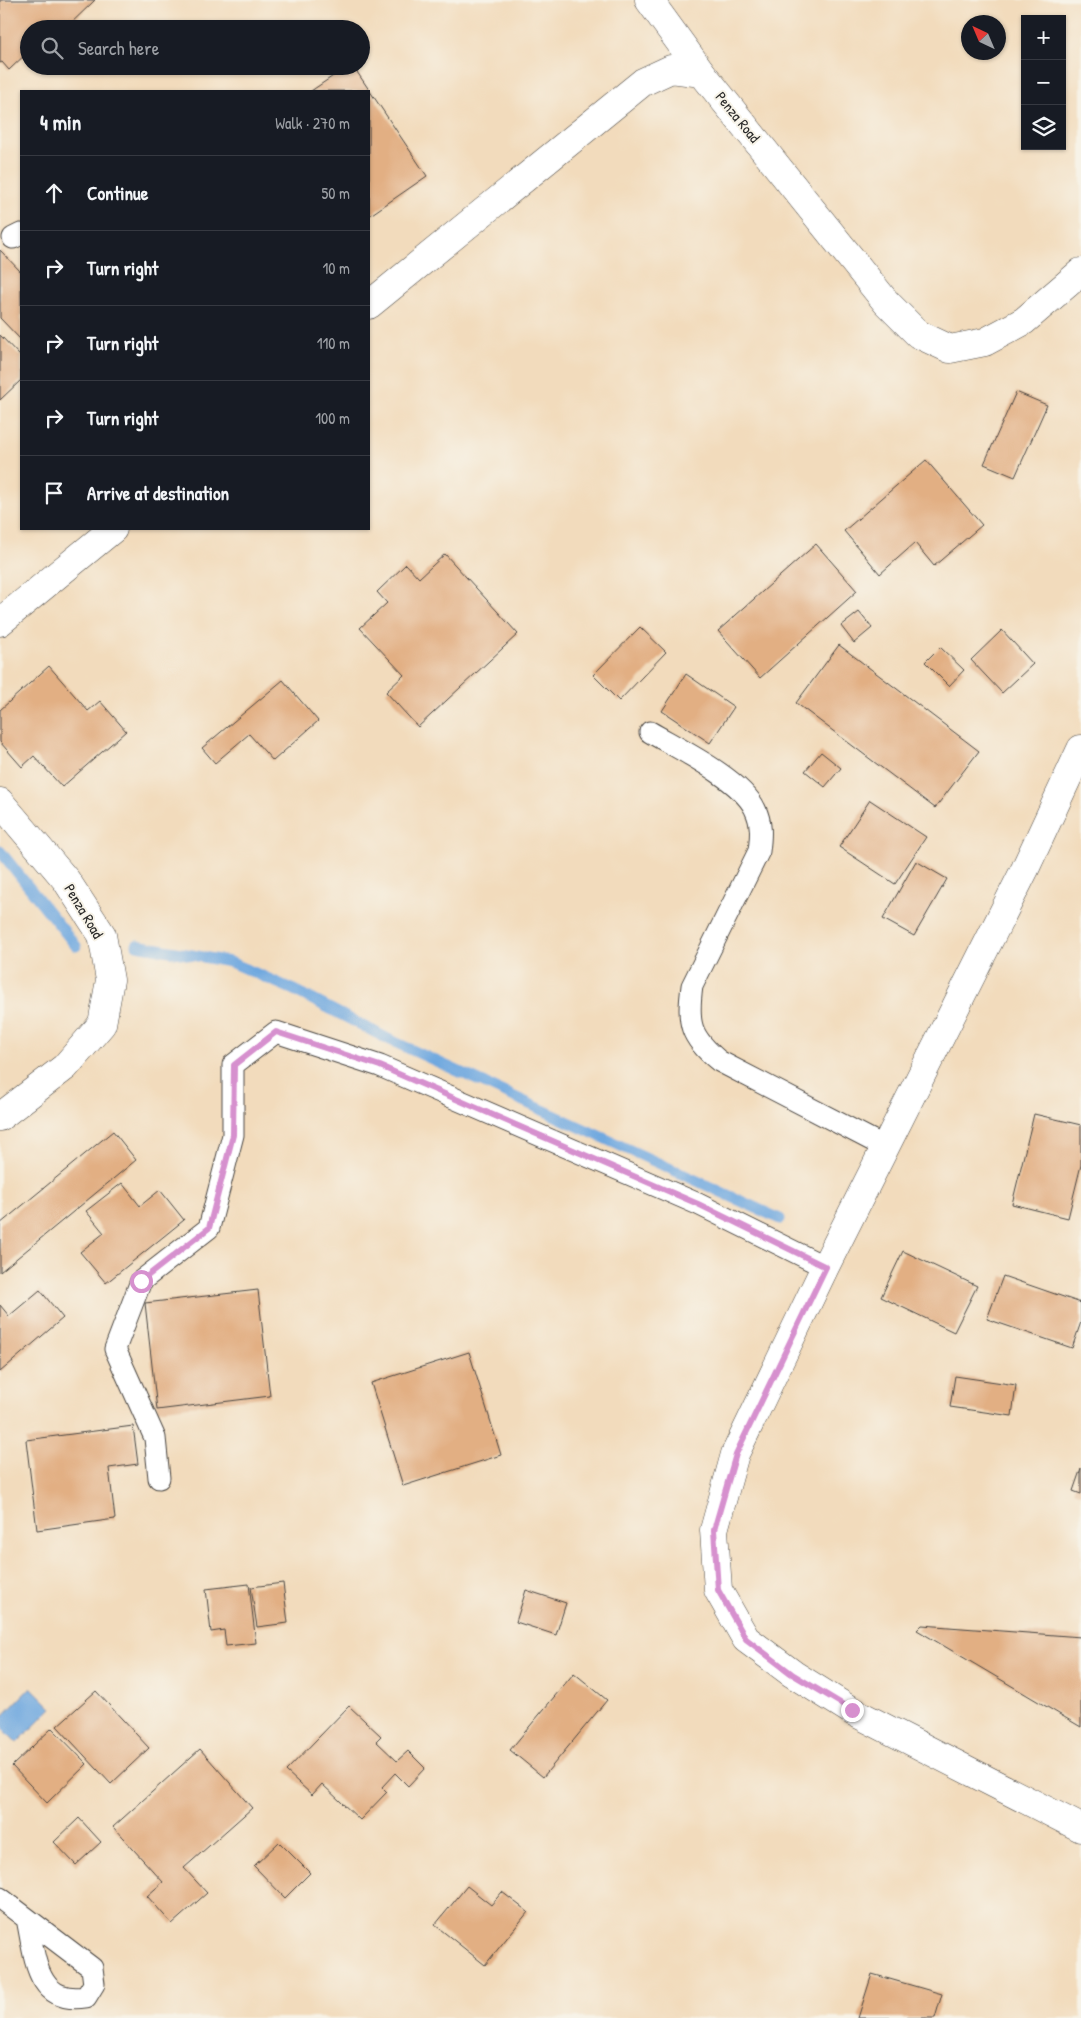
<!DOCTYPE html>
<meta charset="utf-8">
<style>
body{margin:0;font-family:"Patrick Hand",sans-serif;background:#20242c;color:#f1f3f6}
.controls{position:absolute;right:15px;top:15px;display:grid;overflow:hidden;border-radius:0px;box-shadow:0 1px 4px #0004}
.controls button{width:45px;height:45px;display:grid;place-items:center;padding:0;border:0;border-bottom:1px solid #363941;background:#171b24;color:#f1f3f6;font:25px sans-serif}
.compass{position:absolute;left:961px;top:15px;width:45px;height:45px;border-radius:50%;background:#171b24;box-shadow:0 1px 4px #0004;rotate:316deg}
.stop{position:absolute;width:15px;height:15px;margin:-11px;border:4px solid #d690ce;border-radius:50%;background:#fff}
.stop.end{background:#d690ce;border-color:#fff;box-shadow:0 1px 5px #0008}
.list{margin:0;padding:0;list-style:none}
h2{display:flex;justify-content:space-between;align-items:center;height:65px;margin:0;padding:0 20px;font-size:21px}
h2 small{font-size:16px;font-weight:400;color:#9ea1a6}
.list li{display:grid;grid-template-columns:32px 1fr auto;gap:15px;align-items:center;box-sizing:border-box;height:75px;padding:0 20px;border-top:1px solid #363941}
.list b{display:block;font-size:19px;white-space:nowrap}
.list em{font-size:16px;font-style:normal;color:#9ea1a6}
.icon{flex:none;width:28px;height:28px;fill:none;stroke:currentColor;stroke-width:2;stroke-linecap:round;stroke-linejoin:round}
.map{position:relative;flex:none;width:1081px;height:2018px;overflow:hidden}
.search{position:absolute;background:#171b24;box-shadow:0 1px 4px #0004;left:20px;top:20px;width:350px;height:55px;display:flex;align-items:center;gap:12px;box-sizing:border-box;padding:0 18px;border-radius:28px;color:#9ea1a6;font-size:19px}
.panel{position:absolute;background:#171b24;box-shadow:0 1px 4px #0004;left:20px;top:90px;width:350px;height:440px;border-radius:0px}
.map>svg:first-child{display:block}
</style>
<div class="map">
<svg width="1081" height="2018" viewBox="0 0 1081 2018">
<rect width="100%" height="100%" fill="#f7f3e8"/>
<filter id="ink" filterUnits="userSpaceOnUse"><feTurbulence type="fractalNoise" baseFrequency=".02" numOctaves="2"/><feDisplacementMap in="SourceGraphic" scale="10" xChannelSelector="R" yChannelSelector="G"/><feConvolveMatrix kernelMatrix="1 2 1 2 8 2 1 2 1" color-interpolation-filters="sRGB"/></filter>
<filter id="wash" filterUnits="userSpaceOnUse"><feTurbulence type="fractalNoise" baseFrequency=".0096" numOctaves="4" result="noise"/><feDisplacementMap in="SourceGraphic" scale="20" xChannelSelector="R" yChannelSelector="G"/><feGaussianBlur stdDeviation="1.12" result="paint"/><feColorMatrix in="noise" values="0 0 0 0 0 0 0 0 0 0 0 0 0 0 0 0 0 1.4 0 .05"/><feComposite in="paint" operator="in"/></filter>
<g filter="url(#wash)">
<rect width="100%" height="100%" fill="#f2dbbc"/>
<path fill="#70a8df" stroke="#4e6a85" d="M31,1687L52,1708L17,1743L0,1726V1719Z"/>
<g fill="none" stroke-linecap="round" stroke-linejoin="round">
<path stroke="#70a8df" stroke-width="11" d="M0,851L76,946
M137,945L230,962L294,990L388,1039L780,1219"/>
</g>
<g id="blocks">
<path fill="#e2af83" d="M0,0H95L65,29H29V51L9,70L2,62L0,63Z
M348,66H353L427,176L369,216V91H311Z
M0,250L21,272V340L0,318Z
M0,335L21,357V380L0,400Z
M1016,392L1047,405L1015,477L984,464Z
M926,460L982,525L934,566L915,543L880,574L844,531Z
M816,544L857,591L760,678L718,631Z
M445,554L518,634L418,727L386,692L404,675L360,628L387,603L377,592L406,564L419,578Z
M859,612L872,628L854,643L841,626Z
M640,627L666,652L619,701L593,675Z
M1002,630L1033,664L1002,693L971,660Z
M839,645L979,751L935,808L796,703Z
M940,647L964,670L949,686L925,662Z
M49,666L88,711L100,701L126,731L62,787L34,756L22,767L0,742V710Z
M686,674L734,707L710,743L662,711Z
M283,680L318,721L273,761L249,734L215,763L202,748Z
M821,752L841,768L825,787L805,771Z
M870,800L926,837L895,884L839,847Z
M916,861L947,879L914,936L883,919Z
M1034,1114L1081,1125V1165L1068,1218L1012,1204Z
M113,1131L136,1160L0,1272V1224Z
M122,1183L140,1206L160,1190L184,1220L106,1283L80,1252L104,1233L86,1211Z
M903,1251L977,1286L954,1332L881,1297Z
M1003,1276L1081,1303V1322L1072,1348L987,1319Z
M40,1290L63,1318L0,1372V1305L9,1316Z
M258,1290L270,1396L157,1410L145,1303Z
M469,1352L501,1455L403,1486L371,1383Z
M955,1376L1016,1385L1012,1416L950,1407Z
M133,1426L138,1464L109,1468L115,1519L37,1530L26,1440Z
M1081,1468V1494L1073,1491Z
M283,1583L288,1623L257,1627L251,1587Z
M249,1584L256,1643L226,1646L224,1630L211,1632L206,1589Z
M526,1590L566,1603L556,1635L516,1622Z
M922,1625L1081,1637V1727L917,1630Z
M574,1673L607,1700L543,1777L510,1750Z
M96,1691L149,1748L111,1784L57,1726Z
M349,1706L381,1736L376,1741L397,1761L408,1751L425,1768L408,1786L395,1773L382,1787L387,1792L360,1820L322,1784L312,1795L286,1771Z
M52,1728L87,1764L47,1803L12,1766Z
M200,1749L252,1808L184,1868L207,1893L172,1924L147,1896L163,1882L113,1827Z
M79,1818L101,1842L76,1865L54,1842Z
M279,1842L310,1873L285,1898L254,1866Z
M467,1886L491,1905L502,1892L528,1912L485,1965L435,1925Z
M872,1974L942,1994L935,2018H858Z"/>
</g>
</g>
<g filter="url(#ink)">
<use href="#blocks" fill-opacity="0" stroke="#494541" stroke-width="1"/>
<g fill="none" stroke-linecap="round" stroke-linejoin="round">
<g stroke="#494541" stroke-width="23">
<path id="lane" d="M13,238L21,234
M650,732C679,749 741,779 755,809C762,823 761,836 759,851L692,986C687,1024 690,1037 719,1061L885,1147
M159,1478L155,1438L115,1349L141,1281L209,1228L233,1135V1065L276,1032L380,1066L698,1204L825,1267
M0,1898L92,1968L94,1984L86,1997C35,2005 35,1955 27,1919"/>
</g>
<g stroke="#494541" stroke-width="29">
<path id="street" d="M649,0L702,73"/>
</g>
<g stroke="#494541" stroke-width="29">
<path id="secondary" d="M369,305L643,82L671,69L702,73L886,302L918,334L950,349L985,342L1024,321L1081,272
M0,622L113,529
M1081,749L1025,869L825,1267L735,1454L714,1530L718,1590L746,1639L793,1674L852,1711L1081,1828
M0,802L66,880L102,935L110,980L102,1024L65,1067L0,1117"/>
</g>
<use href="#lane" stroke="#fff" stroke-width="21"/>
<use href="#street" stroke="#fff" stroke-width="28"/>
<use href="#secondary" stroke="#fff" stroke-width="28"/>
</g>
</g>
<g fill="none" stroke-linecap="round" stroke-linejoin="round" filter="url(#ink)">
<path stroke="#d690ce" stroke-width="6" d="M141,1281L209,1228L233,1135L234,1065L276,1032L380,1066L698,1204L826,1267L736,1454L714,1530L718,1590L746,1639L792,1674L852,1710"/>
</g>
<g text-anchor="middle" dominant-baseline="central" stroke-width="4" stroke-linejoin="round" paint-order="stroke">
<g font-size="15" fill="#2b2b2b" stroke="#f7f3e8">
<text transform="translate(738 117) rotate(51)">Penza Road</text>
<text transform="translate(84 911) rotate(59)">Penza Road</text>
</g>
</g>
</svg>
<div class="controls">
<button>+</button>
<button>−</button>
<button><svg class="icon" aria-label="layers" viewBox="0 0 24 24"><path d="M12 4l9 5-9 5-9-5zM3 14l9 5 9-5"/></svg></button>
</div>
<svg class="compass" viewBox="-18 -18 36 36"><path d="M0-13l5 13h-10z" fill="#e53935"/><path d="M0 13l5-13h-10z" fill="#9ea1a6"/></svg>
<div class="stop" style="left:141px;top:1281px"></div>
<div class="stop end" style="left:852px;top:1710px"></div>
<div class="search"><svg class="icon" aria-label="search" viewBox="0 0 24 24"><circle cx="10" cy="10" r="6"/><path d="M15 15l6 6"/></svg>Search here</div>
<section class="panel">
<h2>4 min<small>Walk · 270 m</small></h2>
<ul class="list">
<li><svg class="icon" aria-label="ahead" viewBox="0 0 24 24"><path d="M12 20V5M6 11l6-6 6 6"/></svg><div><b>Continue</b></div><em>50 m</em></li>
<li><svg class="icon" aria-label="right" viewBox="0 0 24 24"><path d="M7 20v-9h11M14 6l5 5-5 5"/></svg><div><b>Turn right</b></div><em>10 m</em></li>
<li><svg class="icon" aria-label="right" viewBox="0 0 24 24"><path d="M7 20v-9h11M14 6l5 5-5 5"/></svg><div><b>Turn right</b></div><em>110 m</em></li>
<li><svg class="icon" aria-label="right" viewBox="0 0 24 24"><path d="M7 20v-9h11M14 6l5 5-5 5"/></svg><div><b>Turn right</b></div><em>100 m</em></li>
<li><svg class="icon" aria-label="arrive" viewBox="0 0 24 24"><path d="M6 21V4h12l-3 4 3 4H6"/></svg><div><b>Arrive at destination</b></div></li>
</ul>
</section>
</div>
